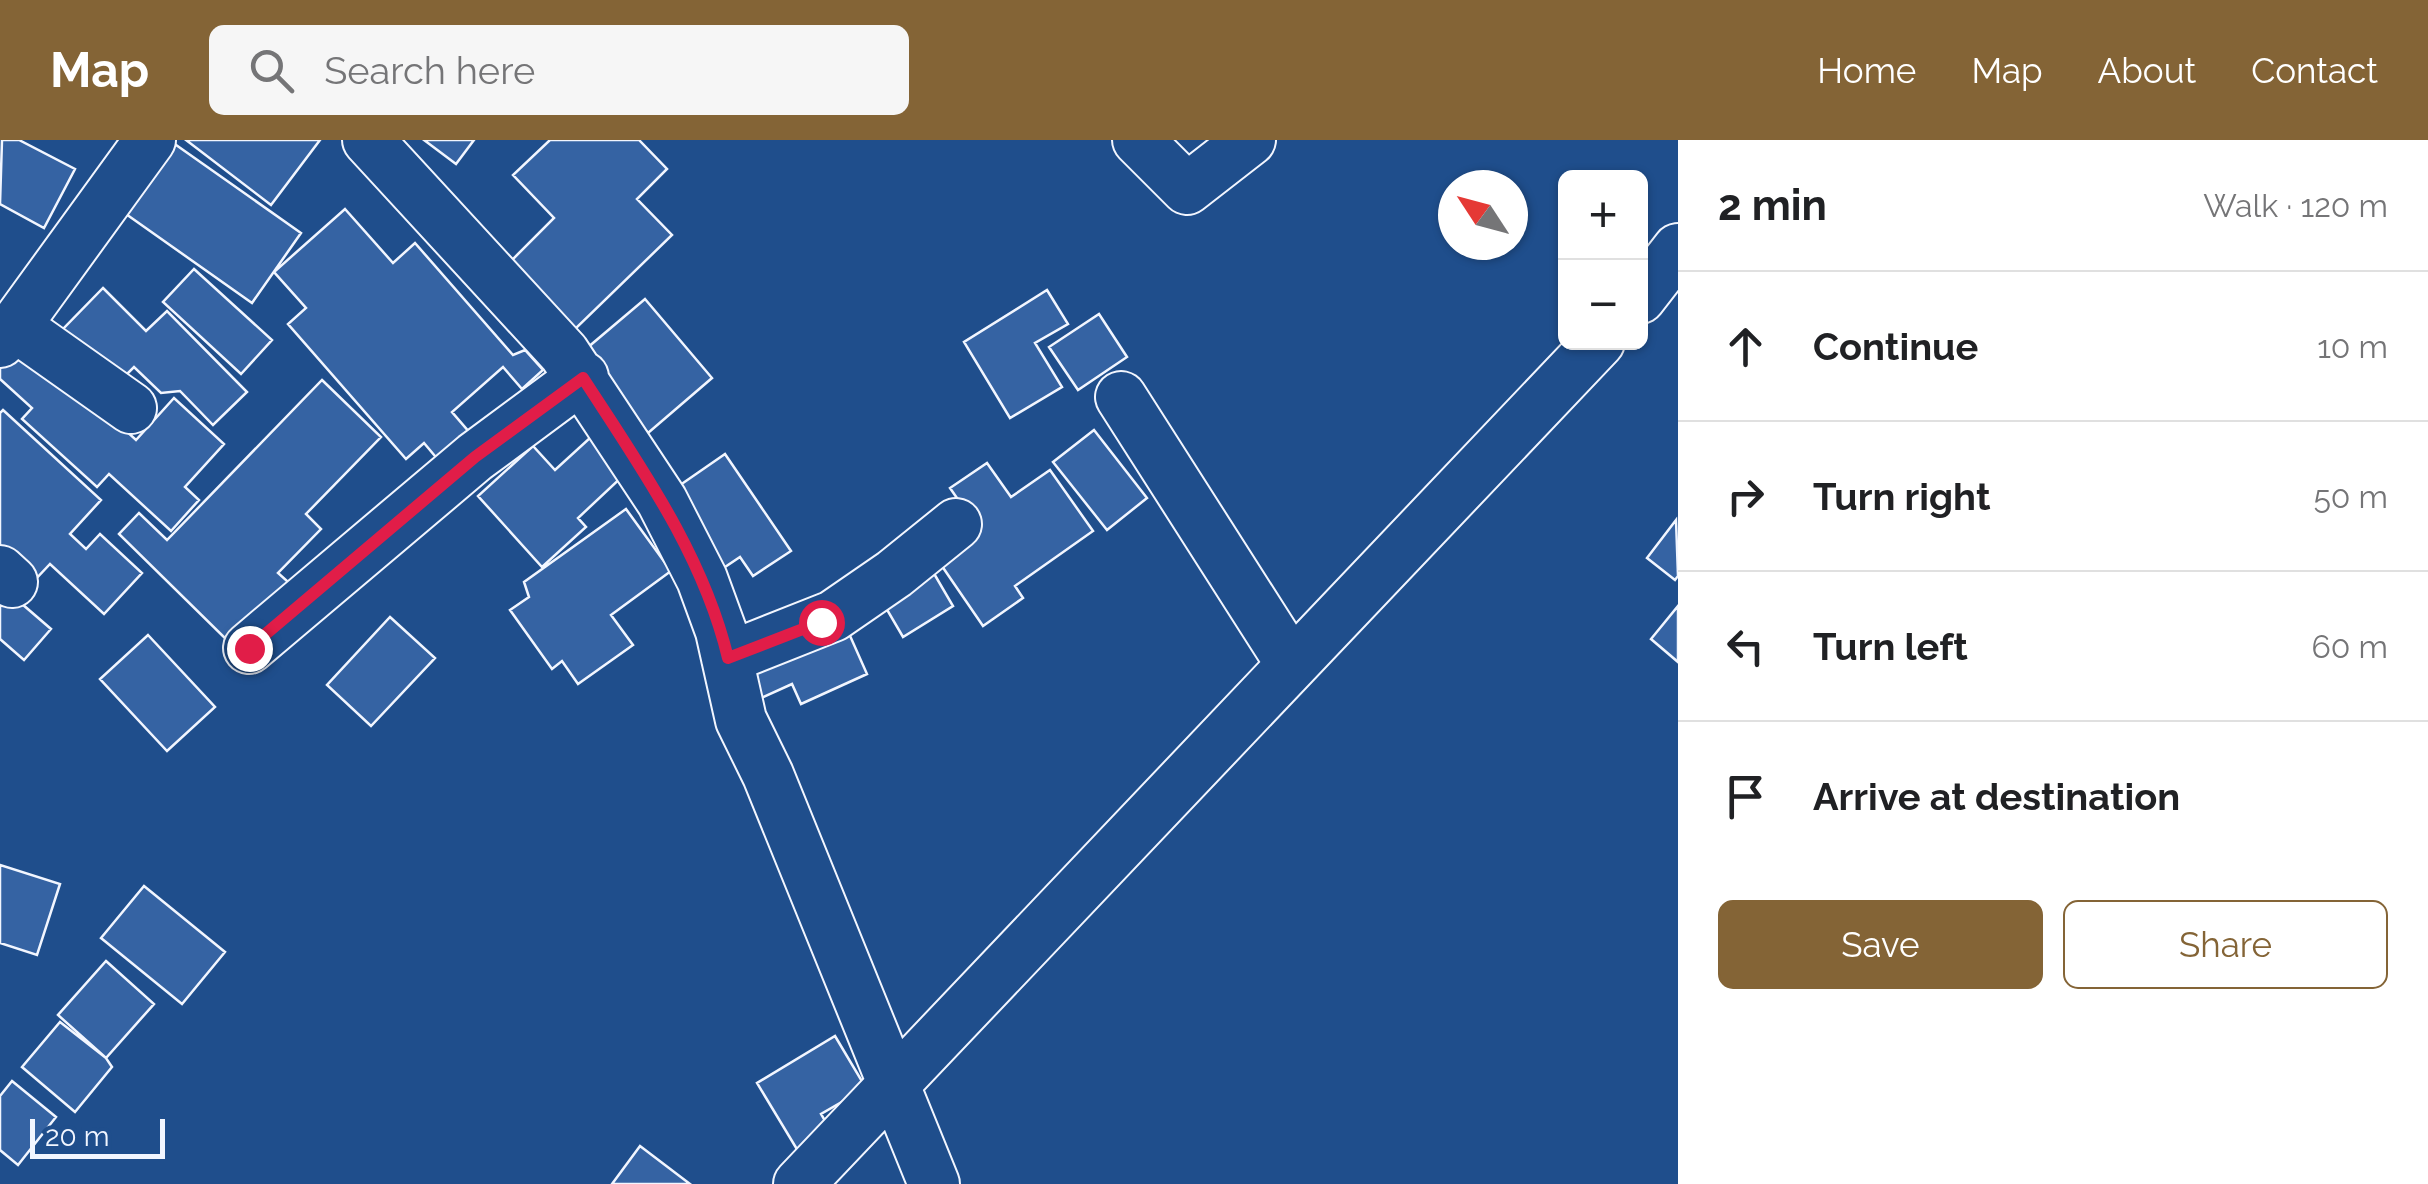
<!DOCTYPE html>
<meta charset="utf-8">
<style>
body{margin:0;font-family:Raleway,sans-serif;background:#f6f6f6;color:#202124}
.controls{position:absolute;right:30px;top:30px;display:grid;overflow:hidden;border-radius:15px;box-shadow:0 2px 8px #0004}
.controls button{width:90px;height:90px;display:grid;place-items:center;padding:0;border:0;border-bottom:2px solid #e0e0e0;background:#fff;color:#202124;font:50px sans-serif}
.compass{position:absolute;left:1438px;top:30px;width:90px;height:90px;border-radius:50%;background:#fff;box-shadow:0 2px 8px #0004;rotate:306deg}
.scale{position:absolute;left:30px;bottom:25px;width:135px;box-sizing:border-box;padding-left:10px;border:5px solid #f2f6ff;border-top:0;font-size:28px;line-height:35px;white-space:nowrap;color:#f2f6ff;-webkit-text-stroke:8px #1f4e8c;paint-order:stroke}
.stop{position:absolute;width:30px;height:30px;margin:-22px;border:8px solid #e11d48;border-radius:50%;background:#fff}
.stop.end{background:#e11d48;border-color:#fff;box-shadow:0 2px 10px #0008}
.list{margin:0;padding:0;list-style:none}
h2{display:flex;justify-content:space-between;align-items:center;height:130px;margin:0;padding:0 40px;font-size:42px}
h2 small{font-size:32px;font-weight:400;color:#757577}
.list li{display:grid;grid-template-columns:65px 1fr auto;gap:30px;align-items:center;box-sizing:border-box;height:150px;padding:0 40px;border-top:2px solid #e0e0e0}
.list b{display:block;font-size:38px;white-space:nowrap}
.list em{font-size:32px;font-style:normal;color:#757577}
.actions{display:flex;gap:20px;padding:30px 40px}
.actions a{flex:1;padding:22px 0;border:2px solid #846436;border-radius:15px;text-align:center;font-size:35px;color:#846436}
.actions .main{background:#846436;color:#fff}
.icon{flex:none;width:55px;height:55px;fill:none;stroke:currentColor;stroke-width:2;stroke-linecap:round;stroke-linejoin:round}
.map{position:relative;flex:none;width:1678px;height:1044px;overflow:hidden}
header{display:flex;align-items:center;gap:60px;box-sizing:border-box;height:140px;padding:0 50px;background:#846436;color:#fff}
header strong{font-size:48px}
nav{display:flex;gap:55px;margin-inline-start:auto;font-size:35px}
.search{width:700px;height:90px;background:#f6f6f6;display:flex;align-items:center;gap:25px;box-sizing:border-box;padding:0 35px;border-radius:15px;color:#757577;font-size:38px}
main{display:flex}
aside{flex:1;background:#fff}
.map>svg:first-child{display:block}
</style>
<header>
<strong>Map</strong>
<div class="search"><svg class="icon" aria-label="search" viewBox="0 0 24 24"><circle cx="10" cy="10" r="6"/><path d="M15 15l6 6"/></svg>Search here</div>
<nav><a>Home</a><a>Map</a><a>About</a><a>Contact</a></nav>
</header>
<main>
<div class="map">
<svg width="1678" height="1044" viewBox="0 0 1678 1044">
<rect width="100%" height="100%" fill="#1f4e8c"/>
<path fill="#3563a3" stroke="#f2f6ff" stroke-width="2.5" d="M2,0H19L75,29L44,88L0,64Z
M169,0L301,93L252,163L116,67Z
M186,0H320L271,65Z
M424,0H474L456,24Z
M550,0H639L667,29L637,59L672,95L570,194L511,121L554,78L513,35Z
M345,69L393,123L415,103L513,215L525,210L543,230L522,249L503,227L452,272L476,300L445,328L424,303L406,319L288,184L306,168L274,132Z
M194,129L272,200L241,234L163,162Z
M103,148L146,191L167,171L247,252L213,285L180,251L161,253L134,227L117,244L63,189Z
M1047,150L1068,184L1035,203L1062,247L1010,278L964,202Z
M645,159L712,238L648,293L580,214Z
M1099,174L1127,217L1078,250L1049,207Z
M23,196L136,300L174,258L224,304L185,347L199,360L171,391L109,334L97,347L22,279L32,268L0,239V221Z
M322,240L381,297L306,374L321,389L278,433L296,449L237,510L119,394L139,373L167,400Z
M3,270L101,360L70,394L86,409L100,394L142,433L104,474L50,424L33,442L0,412V273Z
M1094,290L1147,358L1107,390L1053,322Z
M591,297L625,334L578,378L586,387L542,427L478,356L533,306L555,330Z
M725,314L791,411L753,436L740,417L722,429L670,352Z
M987,323L1011,357L1050,330L1093,391L1015,446L1023,458L983,486L933,413L975,384L950,348Z
M626,369L671,431L611,475L633,505L578,544L562,521L552,529L510,470L529,457L524,442Z
M1676,380L1678,436L1675,440L1647,418Z
M929,425L953,466L903,497L879,456Z
M0,445L51,489L24,520L0,499Z
M1678,466V522L1651,499Z
M390,477L435,518L371,586L327,545Z
M843,480L867,534L801,564L792,544L761,558L746,523Z
M148,495L215,567L167,611L100,539Z
M0,725L60,744L37,815L0,803Z
M144,746L225,812L182,864L101,798Z
M106,821L154,864L106,918L58,875Z
M60,882L106,918L112,927L75,972L22,927Z
M835,896L866,948L821,974L831,991L798,1011L757,943Z
M12,941L56,977L18,1025L0,1010V956Z
M640,1006L690,1044H612Z"/>
<g fill="none" stroke-linecap="round" stroke-linejoin="round">
<g stroke="#f2f6ff" stroke-width="54">
<path id="minor" d="M368,0L564,213L662,361L702,439L721,491L741,580L768,635L934,1044
M1138,0L1187,49L1250,0
M1640,158L1678,109
M15,186L131,268
M0,202L15,186L150,0
M1121,257L1292,525
M0,431L12,442
M249,508L475,317L583,237
M727,518L833,476L894,434L956,384
M799,1044L1599,202"/>
</g>
<use href="#minor" stroke="#1f4e8c" stroke-width="50"/>
</g>
<g fill="none" stroke-linecap="round" stroke-linejoin="round">
<path stroke="#e11d48" stroke-width="12" d="M249,508L475,317L583,238C640,326 703,414 728,518L821,482"/>
</g>
</svg>
<div class="controls">
<button>+</button>
<button>−</button>
</div>
<svg class="compass" viewBox="-18 -18 36 36"><path d="M0-13l5 13h-10z" fill="#e53935"/><path d="M0 13l5-13h-10z" fill="#757577"/></svg>
<div class="scale">20 m</div>
<div class="stop" style="left:821px;top:482px"></div>
<div class="stop end" style="left:249px;top:508px"></div>
</div>
<aside>
<h2>2 min<small>Walk · 120 m</small></h2>
<ul class="list">
<li><svg class="icon" aria-label="ahead" viewBox="0 0 24 24"><path d="M12 20V5M6 11l6-6 6 6"/></svg><div><b>Continue</b></div><em>10 m</em></li>
<li><svg class="icon" aria-label="right" viewBox="0 0 24 24"><path d="M7 20v-9h11M14 6l5 5-5 5"/></svg><div><b>Turn right</b></div><em>50 m</em></li>
<li><svg class="icon" aria-label="left" viewBox="0 0 24 24"><path d="M17 20v-9H6M10 6l-5 5 5 5"/></svg><div><b>Turn left</b></div><em>60 m</em></li>
<li><svg class="icon" aria-label="arrive" viewBox="0 0 24 24"><path d="M6 21V4h12l-3 4 3 4H6"/></svg><div><b>Arrive at destination</b></div></li>
</ul>
<div class="actions"><a class="main">Save</a><a>Share</a></div>
</aside>
</main>
